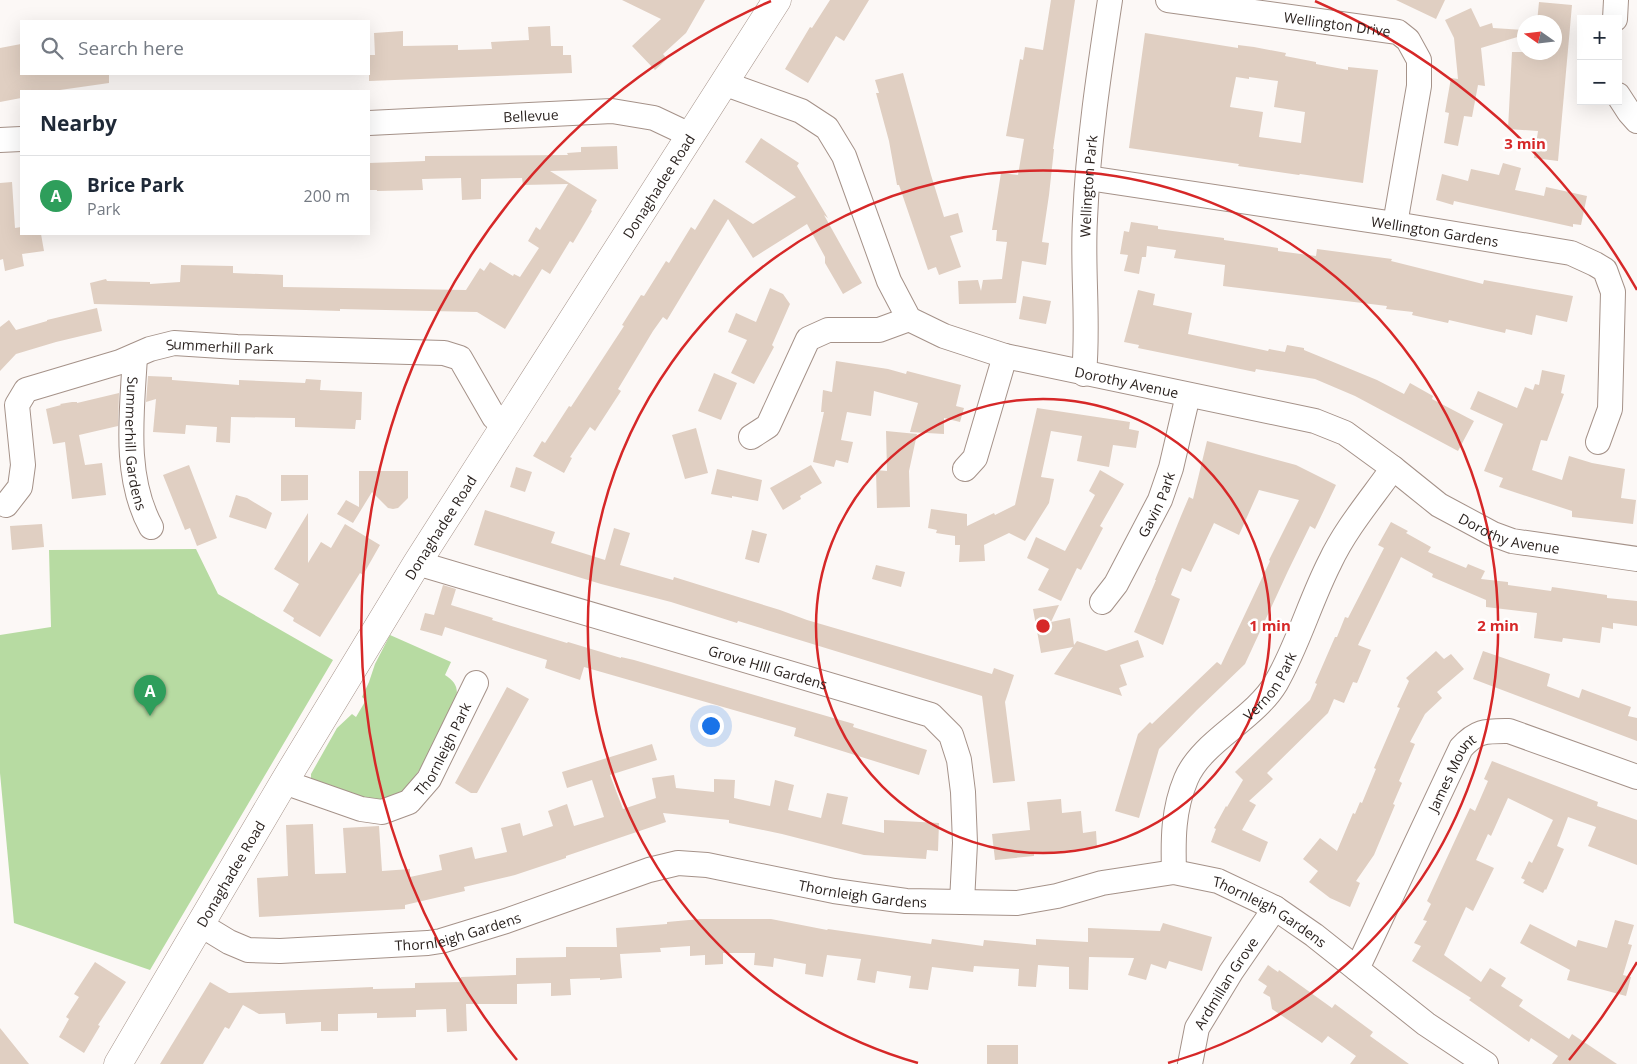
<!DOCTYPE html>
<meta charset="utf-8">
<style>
body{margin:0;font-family:"Open Sans",sans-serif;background:#f2f2f3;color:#1f2937}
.controls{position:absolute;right:15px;top:15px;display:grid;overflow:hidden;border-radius:0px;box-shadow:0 5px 20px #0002}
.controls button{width:45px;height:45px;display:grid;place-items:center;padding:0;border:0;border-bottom:1px solid #e0e1e3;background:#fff;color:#1f2937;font:25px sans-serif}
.compass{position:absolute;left:1517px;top:15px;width:45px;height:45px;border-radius:50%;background:#fff;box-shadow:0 5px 20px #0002;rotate:284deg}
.you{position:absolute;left:710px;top:725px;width:18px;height:18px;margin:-12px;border:4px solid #fff;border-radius:50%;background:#1a73e8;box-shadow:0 0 0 8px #1a73e833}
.badge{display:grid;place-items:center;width:32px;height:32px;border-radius:50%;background:#0b8043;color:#fff;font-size:16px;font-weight:700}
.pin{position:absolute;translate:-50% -41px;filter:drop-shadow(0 1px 2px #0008)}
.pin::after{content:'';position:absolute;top:26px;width:18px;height:15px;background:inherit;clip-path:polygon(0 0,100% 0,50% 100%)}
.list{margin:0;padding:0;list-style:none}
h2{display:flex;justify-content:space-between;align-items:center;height:65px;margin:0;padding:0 20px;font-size:21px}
h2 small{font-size:16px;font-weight:400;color:#747a83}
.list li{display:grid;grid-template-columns:32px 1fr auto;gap:15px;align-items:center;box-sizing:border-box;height:80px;padding:0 20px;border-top:1px solid #e0e1e3}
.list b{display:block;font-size:19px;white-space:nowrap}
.list p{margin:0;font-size:16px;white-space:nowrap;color:#747a83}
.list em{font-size:16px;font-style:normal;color:#747a83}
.icon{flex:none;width:28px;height:28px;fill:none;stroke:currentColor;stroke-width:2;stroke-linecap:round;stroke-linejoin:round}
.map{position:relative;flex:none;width:1637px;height:1064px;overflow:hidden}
.search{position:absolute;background:#fff;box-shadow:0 5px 20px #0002;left:20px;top:20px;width:350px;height:55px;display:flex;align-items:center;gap:12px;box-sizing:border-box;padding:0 18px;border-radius:0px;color:#747a83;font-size:19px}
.panel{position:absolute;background:#fff;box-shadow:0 5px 20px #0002;left:20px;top:90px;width:350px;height:145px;border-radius:0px}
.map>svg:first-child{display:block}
</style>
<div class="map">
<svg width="1637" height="1064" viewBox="0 0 1637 1064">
<rect width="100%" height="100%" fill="#fcf8f6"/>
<path fill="#b7dba2" d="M196,549L218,594L333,660L150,970L14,923L0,773V635L51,627L49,550Z
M390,635L451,662L445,675C457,683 459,689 455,703C443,725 420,778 401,792C393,798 382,801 373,804L311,779V774L337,728L352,714L356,717L366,700L362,697L369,682L375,664Z"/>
<path fill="#e0cfc2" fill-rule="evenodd" d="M622,0H705L686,33L663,54L667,59L655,70L632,46L661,19Z
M830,0H869L844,41L836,36L808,83L785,69L810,27L812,28Z
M1051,0H1075L1053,149H1054L1049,195L1042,242L1049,243L1046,265L1022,261L1016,303L959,304L958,281L978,280L981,291L983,280L1002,279L1007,242L996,241L997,230H992L1001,173L1018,175L1024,139L1006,136L1020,59L1023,60L1025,47L1043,50Z
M1396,0H1445L1436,19Z
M1539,2L1572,5L1558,161L1534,158L1538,131L1508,129L1512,52H1554V22H1537Z
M1471,8L1480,27L1492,23L1493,28L1524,30V35L1481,48L1485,86L1478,85L1472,117L1464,116L1458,146L1444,143L1449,113L1445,112L1451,78L1458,79L1454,38L1445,20Z
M550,26L551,46H563V55H571L572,73L369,81V55H375L374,33L403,31V46L458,45V50L492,49L491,42L529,40L528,27Z
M1145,33L1238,48V45L1254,47L1286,53L1285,56L1316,62V64L1348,70V67L1378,70L1363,183L1300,174L1299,175L1238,166L1239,164L1129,148ZM1236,77L1249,79V77L1278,81L1274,107L1305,112L1301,143L1259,137L1263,112L1230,107Z
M21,44V74H109V83L53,91H21V98L0,102V48Z
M903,73L931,175L944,217L958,213L963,232L950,236L961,267L939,275L936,267L928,270L899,185H897L889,141L876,93H879L875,80Z
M761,138L799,163L797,166L828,218L824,215L862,283L843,294L825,263V257L807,224L753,258L728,219L667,320L663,317L653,331L618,389L621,391L595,431L590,427L570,457L572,458L564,473L533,456L542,441L545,443L569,406L571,407L624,326L622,325L641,295L644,296L666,261L669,263L691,227L695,230L714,199L753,224L796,197L745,162Z
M617,146L618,169L550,171L597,200L591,210L592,211L573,243L570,241L550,274L542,269L505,329L477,312L340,309V311L94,304L90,283L106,279L107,281L150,282V284L180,282L181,265L233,266V273L283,275V287L466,290L480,268L484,271L490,262L513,276L514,274L520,277L539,248L528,241L536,227L540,230L568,184L523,185L522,178L481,179V199L462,200L461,178L422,179L423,190L377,191V190H369V163L425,161V156L568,155L567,153L581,152V147Z
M1503,163L1521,168L1515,190L1544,196L1546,187L1587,196L1581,225L1573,224V227L1454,201L1453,205L1436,200L1442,174L1468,181L1471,169L1499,175Z
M12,182L15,228L21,227V234H41L44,251L22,254L24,266L5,271L3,259L0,260V183Z
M1131,222L1158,226V229L1224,238V240L1278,248V251L1316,256L1317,249L1392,259L1391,261L1483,284L1484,280L1573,296L1567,322L1536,315L1532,335L1506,329L1505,333L1449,320L1448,323L1412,315L1413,312L1386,309L1387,306L1223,286L1225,265L1174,258L1176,250L1147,246L1146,257H1142L1139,274L1124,271L1128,255L1120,254L1124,231L1129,232Z
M770,288L783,294L790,304L772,345L774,347L754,384L731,373L747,340L728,332L736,313L756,322Z
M1138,290L1155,294L1153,305L1192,313L1188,334L1268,351L1269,349L1285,352L1287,345L1304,348V350L1377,380L1404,394L1410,383L1433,396L1432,399L1474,421L1458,451L1355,396L1315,379L1256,369L1255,372L1138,348L1139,345L1124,342Z
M1023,296L1051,301L1046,324L1019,319Z
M97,308L102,331L56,342L16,354L0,371V327L9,320L16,330L47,321V320Z
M836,361L888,369L906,374L907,371L961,385L956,406L964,408L960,422L944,418V434L910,432L918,403L874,391L871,416L847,412L841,440L853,442L848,463L836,460L834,467L813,462L824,412H821L823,390L832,392Z
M1542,370L1565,375L1561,393L1564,394L1547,441L1541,440L1532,470L1562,480L1569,456L1592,463L1625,469L1621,498L1636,500L1633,524L1572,517V511L1499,487L1503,478L1484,471L1503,424L1470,409L1478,391L1517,408L1525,387L1533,390L1535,384L1539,385Z
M714,373L737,383L721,420L698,411Z
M148,376L172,377V380L239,385V380L305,383L306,379L321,380L320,390L362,392L361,420H356L355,429L295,427V418L231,417L230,443L216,442L217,427L186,425L185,434L153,432L156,399L146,402Z
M119,393L118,426L79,435L85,465L102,463L106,495L72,499L65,442L53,444L46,409L61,405L60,404L72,402H77V403Z
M1037,408L1130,422L1129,429L1139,431L1136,448L1113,445L1109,467L1077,461L1082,436L1051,431L1041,477L1054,479L1049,503L1025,541L1009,533L984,545L985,561L959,562L960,545H955V536L936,533L937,530L928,528L931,509L967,514V526L994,513L995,515L1015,505Z
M696,428L708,473L685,479L672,435Z
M886,431L917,434L909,471L910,507L877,508L876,470L887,471Z
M1207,441L1296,465L1336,485L1315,529L1310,526L1288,571L1245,664L1197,710L1159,749L1139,818L1115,811L1138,734L1150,722L1152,724L1217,662L1221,665L1270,561L1269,560L1299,500L1259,490L1239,535L1214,523L1191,572L1182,568L1171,595L1180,599L1163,645L1134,632L1156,580H1155L1181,516L1189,497L1193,499Z
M189,465L217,538L197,546L190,528L185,530L163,475Z
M811,465L822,483L800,496L801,499L783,510L770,488Z
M516,467L532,472L525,492L510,487Z
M717,469L762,480L758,501L732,496V498L711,494Z
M1100,470L1124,484L1100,526L1103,528L1081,570L1077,568L1061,601L1038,590L1049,569L1027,558L1036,537L1065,551L1095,495L1089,491Z
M359,471H408V498L398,508L393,509L388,508L372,492L353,523L337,514L346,500L359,507Z
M281,475H308V500L281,501Z
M236,495L247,498L272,513L266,529L229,517Z
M485,510L555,532L551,543L605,560L614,528L630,533L620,565L673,580L674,577L780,610L807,620L992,674L994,668L1014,675L1005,702L1015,781L993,783L982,696L738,621L737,623L671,602L601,584L474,545Z
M308,513V563L321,542L331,548L345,524L380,545L363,575L360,573L320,637L293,621L294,618L283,611L299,584L274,569Z
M1391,522L1408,531L1406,533L1431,547L1428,552L1466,568L1468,564L1485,571L1481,579L1508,582V585L1551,591L1552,587L1607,595V598L1637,601V626L1613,623V629L1602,627L1600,643L1563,638L1562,642L1534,638L1537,613L1486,607V600L1432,577L1433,574L1401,557L1358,645L1371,650L1357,683L1353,682L1344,703L1334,699L1328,713L1267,773L1273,779L1249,801L1256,805L1242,830L1268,842L1260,862L1211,842L1216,829L1214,828L1226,806L1227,807L1243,780L1235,772L1310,700L1317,684L1315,683L1335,637H1337L1345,617L1348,618L1384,548L1378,545Z
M42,524L44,547L12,550L10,526Z
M752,530L767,534L759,563L745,559Z
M876,565L905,572L901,587L872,579Z
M443,585L456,589L451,605L493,618L492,620L567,643L568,642L621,658V657L634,660L854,724L853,727L927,750L919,775L794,736L796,728L584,667L580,680L545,668L547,660L445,627L442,636L420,630L425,613L434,615Z
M1059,605L1051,622L1070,618L1074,645L1077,641L1106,651L1138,640L1144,657L1120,665L1127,685L1119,688L1122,696L1054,674L1073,647L1041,653L1033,609Z
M1436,651L1444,659L1451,654L1464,669L1437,692L1442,698L1425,714L1410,742L1415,744L1399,781L1402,783L1393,804L1395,805L1374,855L1356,881L1360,883L1350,907L1330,898L1309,882L1318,871L1303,859L1320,838L1337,851L1353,813L1355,814L1360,802L1362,803L1376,769L1374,768L1400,708L1397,707L1409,681L1406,678Z
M1483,651L1550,674L1547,686L1579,698L1582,689L1631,707L1628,716L1637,718V741L1473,679Z
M507,687L529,699L477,793H471L455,783Z
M652,744L657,760L610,775L623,809L656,798L652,778L674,775L676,788L714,792V779L735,780L734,798L770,806L775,780L794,785L788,810L821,818L827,793L848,797L842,824L884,833V820L939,823L938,851L927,850L926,859L864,855L782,834L729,823V820L663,813L666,822L566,856V858L515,875L464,887L465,891L405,905V909L259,917L257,878L288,876L286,825L313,824L315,874L346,873L343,828L379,826L382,871L410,869V877L442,870L439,855L472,847L475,859L507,852L501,828L520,823L523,836L553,826L548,811L567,804L574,826L604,817L592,780L567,788L562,772Z
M1492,761L1598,802L1597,806L1637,820V865L1588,846L1596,827L1568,817L1557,846L1564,849L1546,890L1545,889L1543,893L1523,883L1525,880L1521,878L1529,861L1532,863L1553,820L1508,798L1491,836L1488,834L1476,860L1494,868L1473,911L1466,907L1444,955L1481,982L1490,968L1506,978L1501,986L1523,1000L1519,1006L1569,1039L1572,1034L1617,1064H1552L1558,1056L1531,1038L1529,1042L1469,1000L1471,998L1412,961L1421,946L1414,943L1427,921L1423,920L1431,904L1427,901L1470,808L1475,811L1488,781L1484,779Z
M1061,799L1062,813L1081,811L1083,833L1096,831L1097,847L1034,854V856L995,860L992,834L1030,830L1027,802Z
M700,919H771L827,930L828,929L931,944L932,939L983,946L984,940L1036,945V939L1088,942V928L1160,931L1163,923L1212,937L1202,971L1169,961L1166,969L1151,964L1146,980L1128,975L1134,958L1089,957L1088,990L1069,989V967L1038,965L1036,987L1018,986L1019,969L974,966L973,972L932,967L928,990L909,988L911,976L877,971L875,983L857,980L861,959L827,955L823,977L805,974L806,964L774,958L773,967L754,965L755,953H723V964L705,965V955L690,956V946L660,948L661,952L620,954L622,978L600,980V978L570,979L571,995L551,996V983L517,984V1004H466L467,1031L447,1032L446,1009L416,1010V1017L377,1018V1013L338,1014V1031H321V1022L286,1024L285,1013L259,1014L243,1005L229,1029L225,1027L203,1064H160L210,982L229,993L373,987V989L415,988V983L461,982V977L516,975V958L566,957V947H617L616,928L667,924V922Z
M1615,920L1634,925L1628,944L1632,945L1623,975L1631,977L1626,996L1567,980L1570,970L1520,943L1530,924L1576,947L1578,940L1607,948Z
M95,962L126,982L98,1025L100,1026L84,1053L59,1037L69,1019L66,1017L79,997L74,994Z
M1268,965L1278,972L1279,970L1332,1008L1335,1004L1373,1032L1370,1036L1409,1064H1350L1356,1056L1328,1036L1322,1043L1272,1009L1270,997L1263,993L1267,986L1258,980Z
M0,1028L29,1064H0Z
M987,1045H1018V1064H987Z"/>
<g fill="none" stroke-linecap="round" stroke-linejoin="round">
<g stroke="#a59289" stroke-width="26">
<g id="minor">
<path id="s1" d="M1168,0L1398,32L1408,40L1419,60V86L1395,224"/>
<path d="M1615,19L1616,0"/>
<path id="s2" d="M723,83L801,111L827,128L844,156L889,281L909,319L944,336L1005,356L1315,421L1345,433L1393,468L1439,505L1493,534L1512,541L1637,559"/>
<path d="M1618,95L1629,112L1637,121"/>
<path id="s3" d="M369,123L612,111L654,118L690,135"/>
<path d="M0,140L21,139"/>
<path id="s4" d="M1088,178L1395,224L1571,253L1595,264L1605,270L1613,292L1610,409L1598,442"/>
<path id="s5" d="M135,356C132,412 123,476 151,527"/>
<path id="s6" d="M1084,374C1089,322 1082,270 1085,219C1088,145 1099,72 1110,0"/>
<path d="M751,437L768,426L808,339L828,330H879L909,319"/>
<path d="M965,469L975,458L1005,356"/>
<path id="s7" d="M6,505L20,487L23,465L17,405L26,390L120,362L150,349L174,343L237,347L444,353L460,358L494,417L505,427"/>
<path id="s8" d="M417,563L931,715L951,735L959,760L963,792L965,843L962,902"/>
<path id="s9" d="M1102,602L1116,584L1160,500L1171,468L1188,395"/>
<path id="s10" d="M284,782L361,809L382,812L409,802L429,779L476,683"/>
<path id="s11" d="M1174,872C1173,839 1173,810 1186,779C1202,741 1254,720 1276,683C1298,645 1310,601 1330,562C1346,528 1372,498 1393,468"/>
<path id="s12" d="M201,925L229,942L248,950L280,951L428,943L441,941L506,921L649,870L678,863L707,865L834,891L906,901L1017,903L1057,896L1102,883L1174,872L1218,881L1275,908L1314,935L1426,1024L1486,1064"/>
<path id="s13" d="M1357,969L1461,748C1477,730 1486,731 1509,731L1637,777"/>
<path id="s14" d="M1190,1064L1197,1028L1231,972L1275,908"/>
</g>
</g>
<g stroke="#a59289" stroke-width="29">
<g id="major">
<path id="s15" d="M118,1064L284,782L417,563L777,0"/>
</g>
</g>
<use href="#minor" stroke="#fff" stroke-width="24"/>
<use href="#major" stroke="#fff" stroke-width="28"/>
</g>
<g fill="none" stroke="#d62828" stroke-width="2.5">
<circle cx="1043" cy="626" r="227"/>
<path d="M918 1063A455 455 0 1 1 1168 1063"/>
<path d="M1637 962A682 682 0 0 1 1569 1060M517 1060A682 682 0 0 1 771 1M1315 1A682 682 0 0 1 1637 290"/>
</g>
<g text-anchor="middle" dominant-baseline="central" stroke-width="5" stroke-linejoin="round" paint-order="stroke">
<g font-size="14" fill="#271f1c" stroke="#fff">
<text stroke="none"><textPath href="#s1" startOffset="171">Wellington Drive</textPath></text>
<text stroke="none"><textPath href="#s3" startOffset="162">Bellevue</textPath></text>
<text stroke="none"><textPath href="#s15" startOffset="1031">Donaghadee Road</textPath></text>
<text stroke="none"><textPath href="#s6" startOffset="188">Wellington Park</textPath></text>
<text stroke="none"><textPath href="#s4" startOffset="351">Wellington Gardens</textPath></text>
<text stroke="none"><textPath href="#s7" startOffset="324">Summerhill Park</textPath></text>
<text stroke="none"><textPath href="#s2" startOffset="550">Dorothy Avenue</textPath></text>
<text stroke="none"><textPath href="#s5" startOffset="88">Summerhill Gardens</textPath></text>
<text stroke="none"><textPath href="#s9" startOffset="112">Gavin Park</textPath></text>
<text stroke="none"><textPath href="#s15" startOffset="626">Donaghadee Road</textPath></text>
<text stroke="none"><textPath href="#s2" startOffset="970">Dorothy Avenue</textPath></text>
<text stroke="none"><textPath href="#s8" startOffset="366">Grove HIll Gardens</textPath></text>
<text stroke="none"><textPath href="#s11" startOffset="221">Vernon Park</textPath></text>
<text stroke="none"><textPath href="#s10" startOffset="195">Thornleigh Park</textPath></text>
<text stroke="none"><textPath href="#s13" startOffset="218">James Mount</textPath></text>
<text stroke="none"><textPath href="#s15" startOffset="221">Donaghadee Road</textPath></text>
<text stroke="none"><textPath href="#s12" startOffset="684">Thornleigh Gardens</textPath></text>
<text stroke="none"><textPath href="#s12" startOffset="1104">Thornleigh Gardens</textPath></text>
<text stroke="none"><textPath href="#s12" startOffset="265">Thornleigh Gardens</textPath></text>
<text stroke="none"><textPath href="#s14" startOffset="90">Ardmillan Grove</textPath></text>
</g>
</g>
<circle cx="1043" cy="626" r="8" fill="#d62828" stroke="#fff" stroke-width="2.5"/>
<g font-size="15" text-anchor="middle" font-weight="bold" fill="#d62828" stroke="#fff" stroke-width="5" stroke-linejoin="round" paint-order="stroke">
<text x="1525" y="149">3 min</text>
<text x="1270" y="631">1 min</text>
<text x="1498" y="631">2 min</text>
</g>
</svg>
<div class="controls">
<button>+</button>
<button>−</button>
</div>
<svg class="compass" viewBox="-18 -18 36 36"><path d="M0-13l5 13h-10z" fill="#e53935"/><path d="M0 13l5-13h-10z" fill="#747a83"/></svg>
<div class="you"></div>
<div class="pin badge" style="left:150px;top:716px;background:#2e9e5b">A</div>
<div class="search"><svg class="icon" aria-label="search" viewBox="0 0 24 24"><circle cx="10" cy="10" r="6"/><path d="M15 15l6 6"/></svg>Search here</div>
<section class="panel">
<h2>Nearby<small></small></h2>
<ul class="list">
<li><span class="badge" style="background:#2e9e5b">A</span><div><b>Brice Park</b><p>Park</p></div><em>200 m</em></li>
</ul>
</section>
</div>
